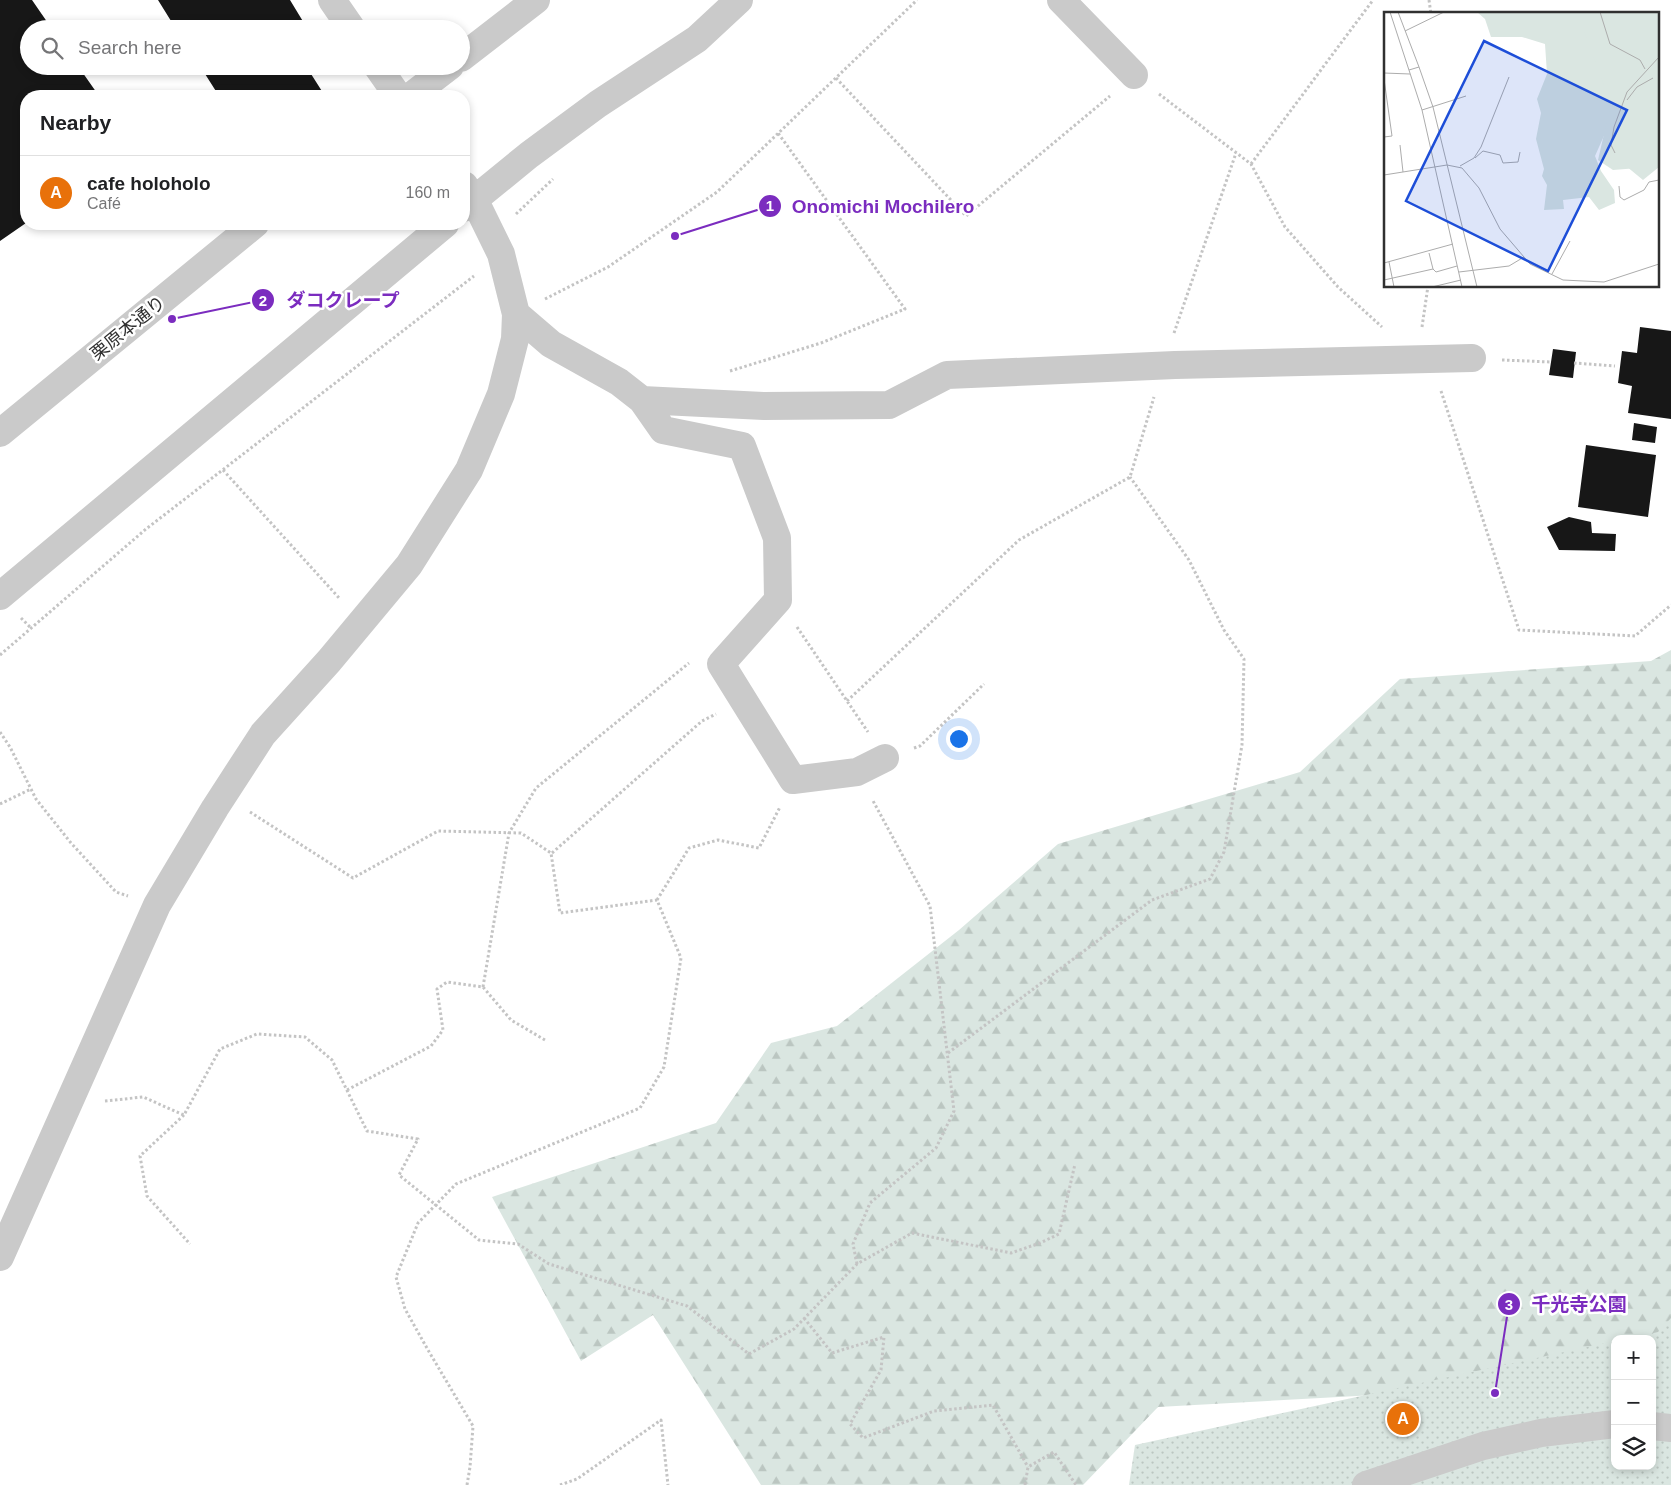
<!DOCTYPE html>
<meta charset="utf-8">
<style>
body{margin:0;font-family:Arial,"Noto Sans JP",sans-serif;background:#f2f2f2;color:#202124}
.controls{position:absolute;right:15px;bottom:15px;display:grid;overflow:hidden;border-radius:10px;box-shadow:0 2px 8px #0003}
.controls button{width:45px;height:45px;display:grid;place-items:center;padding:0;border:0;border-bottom:1px solid #e0e0e0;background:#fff;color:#202124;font:25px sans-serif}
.you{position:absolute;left:958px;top:738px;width:18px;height:18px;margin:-12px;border:4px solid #fff;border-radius:50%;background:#1a73e8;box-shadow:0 0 0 8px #1a73e833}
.badge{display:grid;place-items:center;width:32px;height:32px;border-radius:50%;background:#677034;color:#fff;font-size:16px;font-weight:700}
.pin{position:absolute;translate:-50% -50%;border:2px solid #fff;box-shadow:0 1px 5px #0006}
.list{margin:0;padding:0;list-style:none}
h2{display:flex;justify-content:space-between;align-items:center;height:65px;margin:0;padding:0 20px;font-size:21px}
h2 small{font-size:16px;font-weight:400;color:#757577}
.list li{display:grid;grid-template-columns:32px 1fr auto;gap:15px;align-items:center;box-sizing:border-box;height:75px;padding:0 20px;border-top:1px solid #e0e0e0}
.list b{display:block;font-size:19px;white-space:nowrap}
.list p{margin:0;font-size:16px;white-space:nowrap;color:#757577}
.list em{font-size:16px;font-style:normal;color:#757577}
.icon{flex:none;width:28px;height:28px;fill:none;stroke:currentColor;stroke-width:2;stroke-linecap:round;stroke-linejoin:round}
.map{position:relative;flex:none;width:1671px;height:1485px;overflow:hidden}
.search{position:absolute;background:#fff;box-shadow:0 2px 8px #0003;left:20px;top:20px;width:450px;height:55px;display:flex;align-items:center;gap:12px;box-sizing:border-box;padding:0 18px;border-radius:28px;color:#757577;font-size:19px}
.panel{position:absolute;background:#fff;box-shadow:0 2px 8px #0003;left:20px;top:90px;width:450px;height:140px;border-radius:20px}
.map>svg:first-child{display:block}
</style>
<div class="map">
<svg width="1671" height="1485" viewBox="0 0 1671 1485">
<defs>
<pattern id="forest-firs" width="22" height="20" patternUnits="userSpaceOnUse" patternTransform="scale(1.25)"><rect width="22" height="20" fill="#dae6e1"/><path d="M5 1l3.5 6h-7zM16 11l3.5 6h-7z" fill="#bbc6c1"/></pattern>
<pattern id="park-dots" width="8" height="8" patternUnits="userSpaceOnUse" patternTransform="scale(1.25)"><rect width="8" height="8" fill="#dae6e1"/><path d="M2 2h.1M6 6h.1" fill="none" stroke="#bbc6c1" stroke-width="1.8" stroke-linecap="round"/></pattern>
</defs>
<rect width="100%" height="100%" fill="#fff"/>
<path fill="url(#forest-firs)" d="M1671,650V1363L1652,1339H1615V1382L1158,1407L1083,1485H761L653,1315L581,1361L492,1197L716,1123L771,1043L837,1026L959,930L1058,844L1300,772L1400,679L1651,661Z"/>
<path fill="url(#park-dots)" d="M1671,1318V1485H1129L1135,1445L1615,1341V1466H1652V1339H1626L1658,1332Z"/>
<path fill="#171717" d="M0,0H32L52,29H29V66H78L99,96H26V223L0,241Z
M158,0H290L307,28L176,29Z
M200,66H306L325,96H219Z
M1640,327L1671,331V419L1628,413L1632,386L1618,383L1622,351L1637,353Z
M1553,349L1576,352L1573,378L1549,375Z
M1634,423L1657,427L1655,443L1632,440Z
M1586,445L1656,455L1648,517L1578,507Z
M1569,517L1591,522L1592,533L1616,534L1615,551L1559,550L1547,527Z"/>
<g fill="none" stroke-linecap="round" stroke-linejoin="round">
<path stroke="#c4c4c4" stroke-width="3" stroke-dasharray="2.5 2.5" stroke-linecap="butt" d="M1429,0L1431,14
M836,78L966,216L1110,96
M1159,94L1251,164L1285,227L1338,287L1382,327
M1251,164L1373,0
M516,214L553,179
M545,299L608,267L717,192L917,0
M1422,327L1428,286
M1174,333L1236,153
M1502,360L1551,362
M1574,363L1615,366
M730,371L821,343L905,309L778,133
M1441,391L1519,630L1635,636L1671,605
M223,470L340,599
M21,618L31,628
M797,627L868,732
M0,655L146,529L474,276
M847,701L1019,540L1130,477L1154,397
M0,732L10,747L36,799L71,843L116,892L128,896
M914,748L920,746L984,684
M0,804L31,789
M250,812L353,878L438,831L521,833L551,853L560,913L657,900L681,958L664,1067L640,1108L456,1184L418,1223L396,1277L405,1309L428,1350L473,1426L470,1467L467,1485
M552,853L702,721L716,714
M657,900L689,848L718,840L759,848L780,807
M483,987L509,833L536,788L689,663
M948,1053L1152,900L1210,879L1224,852L1242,745L1244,659L1224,630L1189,560L1130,477
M347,1090L431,1046L443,1030L437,989L447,982L483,987L511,1020L545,1040
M105,1101L143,1097L184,1115L220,1049L257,1034L305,1037L332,1060L367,1131L418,1139L399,1175L479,1240L518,1244L549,1264L687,1306L749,1354L794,1329L857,1264L912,1233L1011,1253L1040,1243L1059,1234L1075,1164
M184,1115L140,1156L147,1196L190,1244
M857,1264L853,1244L870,1203L936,1148L954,1111L930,906L872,799
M804,1318L832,1353L884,1337L881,1370L850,1424L863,1438L934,1411L993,1405L1028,1467
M560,1485L577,1479L661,1420L668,1485
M1025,1485L1028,1467L1054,1452L1076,1485"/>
<path stroke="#cacaca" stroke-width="28" d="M332,0L352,29
M1061,0L1134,75
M461,58L536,0
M377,66L398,96
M411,96L450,66
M464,208L529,155L598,104L697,39L739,0
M516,314L551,344L619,382L642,400L764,406L889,405L947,375L1175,365L1472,358
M642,400L663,430L742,446L777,538L778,600L721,664L793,780L857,772L885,758
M0,433L255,224
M0,596L445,224
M0,1257L157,905L215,808L263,734L329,661L409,565L469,470L501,394L515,339L516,314L501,254L474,199L464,185
M1652,1426L1671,1428
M1366,1485L1483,1446L1541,1433L1615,1424"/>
</g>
<g text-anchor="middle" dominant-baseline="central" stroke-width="5" stroke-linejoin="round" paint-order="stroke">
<g font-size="18" fill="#303030" stroke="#fff">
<text transform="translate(128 328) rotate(-39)">栗原本通り</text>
</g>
</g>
<g transform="translate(1384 12)">
<rect width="275" height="275" fill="#fff"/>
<path d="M93,0H275L211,144L217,159L230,178L231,191L215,198L205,185L179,188L180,197L160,198L163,173L158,164L160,157L152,127L157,101L153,87L163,62L161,32L138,25H107L101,7ZM275,86V155L259,168L242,154Z" fill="#dae6e1"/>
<path d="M193,0H275V139L254,156L229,158L214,148L227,92Z" fill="#dae6e1"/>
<path fill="none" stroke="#acacac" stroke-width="1" d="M6,0L38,98L78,275M14,0L35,55M216,0L226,32L256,48L261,57M21,19L60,0M25,58L35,55L49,95L93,275M0,61L26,62M0,67L8,124L0,125M243,88L253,75L269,66M38,98L82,84M16,133L19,160M231,141L227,133L230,115L243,80L275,45M91,146L99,139L116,143L119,151L134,150L136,140M76,154L90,146L97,135L125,65M0,163L63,153L78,156L95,176L116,217L146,252L179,268L220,270L275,252M235,174L236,185L240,188L260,178L265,170L275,168M5,250L10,275M0,251L69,232M49,257L52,260L73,254M75,260L125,254L140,245M168,262L186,229M0,268L49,257L45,241M48,275L77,268"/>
<path fill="#1d4ed8" fill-opacity="0.15" stroke="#1d4ed8" stroke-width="2.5" d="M100,29L243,98L164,259L22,189Z"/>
<rect width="275" height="275" fill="none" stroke="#303030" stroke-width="2.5"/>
</g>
<path fill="none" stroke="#7b2cbf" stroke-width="2" d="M675 236L770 206M172 319L263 300M1495 1393L1509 1304"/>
<g fill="#7b2cbf" stroke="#fff" stroke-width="2">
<circle cx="675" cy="236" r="5"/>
<circle cx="172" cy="319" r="5"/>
<circle cx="1495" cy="1393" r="5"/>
<circle cx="770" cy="206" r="12"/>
<circle cx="263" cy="300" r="12"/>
<circle cx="1509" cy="1304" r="12"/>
</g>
<g font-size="15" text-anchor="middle" font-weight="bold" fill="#fff">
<text x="770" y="211">1</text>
<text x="263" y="306">2</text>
<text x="1509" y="1310">3</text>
</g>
<g font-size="19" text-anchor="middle" font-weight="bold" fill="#7b2cbf" stroke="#fff" stroke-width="5" stroke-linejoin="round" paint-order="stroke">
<text x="883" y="213">Onomichi Mochilero</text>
<text x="343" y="307">ダコクレープ</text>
<text x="1579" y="1311">千光寺公園</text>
</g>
</svg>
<div class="controls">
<button>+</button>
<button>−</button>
<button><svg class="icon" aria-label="layers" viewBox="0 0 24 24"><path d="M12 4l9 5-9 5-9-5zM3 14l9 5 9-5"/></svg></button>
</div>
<div class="you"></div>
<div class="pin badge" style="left:1403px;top:1419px;background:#e8710a">A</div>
<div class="search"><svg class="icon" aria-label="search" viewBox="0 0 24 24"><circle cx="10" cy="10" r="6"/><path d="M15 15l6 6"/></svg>Search here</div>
<section class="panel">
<h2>Nearby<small></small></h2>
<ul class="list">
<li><span class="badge" style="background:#e8710a">A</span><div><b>cafe holoholo</b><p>Café</p></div><em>160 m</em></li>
</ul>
</section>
</div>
